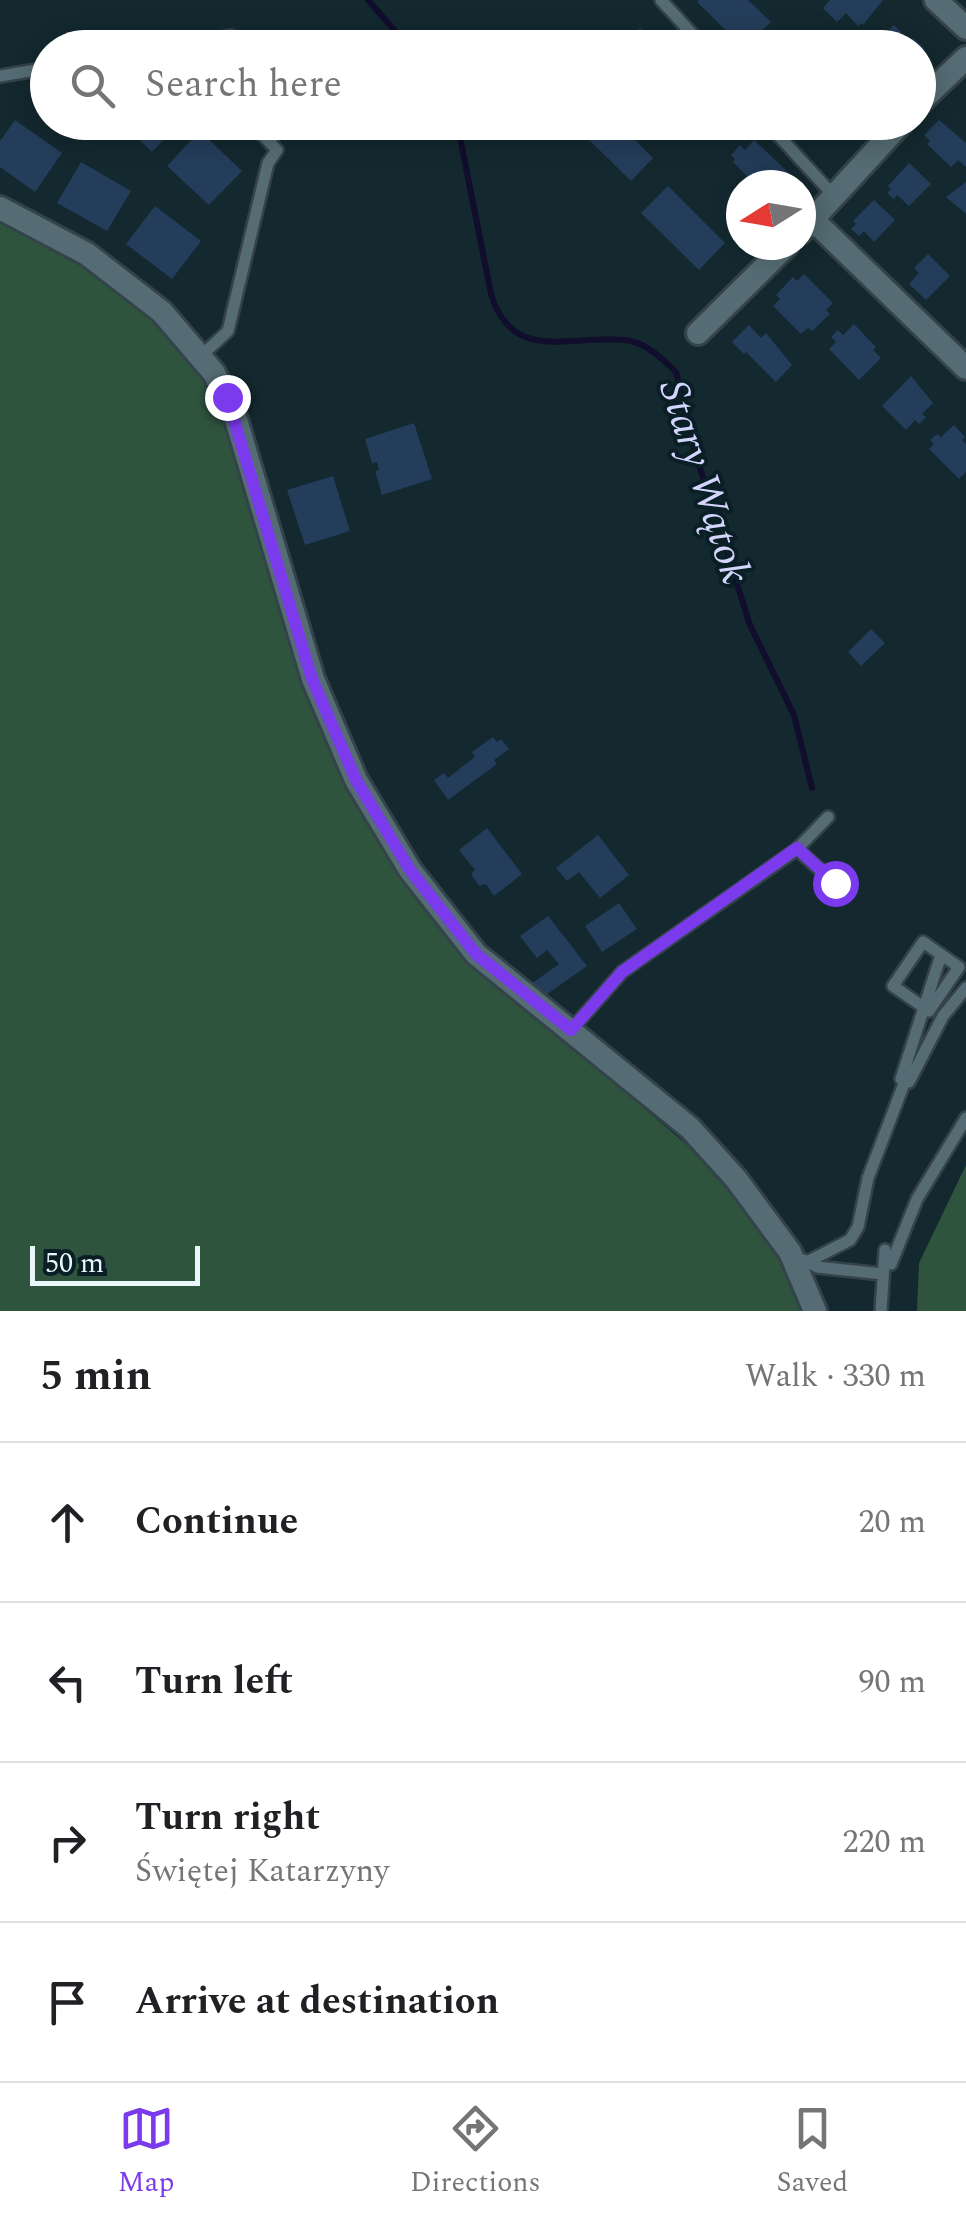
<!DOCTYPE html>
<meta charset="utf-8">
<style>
body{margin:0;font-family:Spectral,serif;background:#f2f2f2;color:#202124}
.compass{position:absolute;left:726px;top:170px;width:90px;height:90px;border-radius:50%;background:#fff;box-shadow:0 5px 25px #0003;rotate:259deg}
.scale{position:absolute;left:30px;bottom:25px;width:170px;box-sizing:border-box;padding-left:10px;border:5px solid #e9f6fa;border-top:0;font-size:28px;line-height:35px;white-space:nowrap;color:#e9f6fa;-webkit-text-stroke:8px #091e25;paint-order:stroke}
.stop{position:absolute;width:30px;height:30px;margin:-22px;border:8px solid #7c3aed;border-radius:50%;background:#fff}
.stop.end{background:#7c3aed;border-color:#fff;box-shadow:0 2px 10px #0008}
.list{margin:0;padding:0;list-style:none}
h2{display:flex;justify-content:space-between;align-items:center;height:130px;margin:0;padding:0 40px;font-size:42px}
h2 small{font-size:32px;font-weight:400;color:#757577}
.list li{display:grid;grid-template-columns:65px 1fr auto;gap:30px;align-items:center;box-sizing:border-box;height:160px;padding:0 40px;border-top:2px solid #e0e0e0}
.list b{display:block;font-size:38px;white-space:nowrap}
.list p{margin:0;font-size:32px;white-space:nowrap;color:#757577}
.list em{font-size:32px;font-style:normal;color:#757577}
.icon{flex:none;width:55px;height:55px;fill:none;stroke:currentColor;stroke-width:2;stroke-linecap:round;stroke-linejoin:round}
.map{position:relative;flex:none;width:966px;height:1311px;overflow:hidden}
.search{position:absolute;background:#fff;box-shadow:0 5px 25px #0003;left:30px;right:30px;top:30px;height:110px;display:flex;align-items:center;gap:25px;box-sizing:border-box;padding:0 35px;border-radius:55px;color:#757577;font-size:38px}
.sheet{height:770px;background:#fff}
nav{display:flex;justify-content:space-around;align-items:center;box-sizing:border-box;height:140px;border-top:2px solid #e0e0e0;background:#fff;font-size:28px;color:#757577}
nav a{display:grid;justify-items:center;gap:5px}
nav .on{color:#7c3aed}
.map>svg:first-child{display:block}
</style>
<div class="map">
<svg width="966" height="1311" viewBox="0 0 966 1311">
<rect width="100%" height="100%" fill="#13282f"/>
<path fill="#2e543e" d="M0,222L86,265L167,328L215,391L281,614L307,690L470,960L694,1151L740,1197L769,1240L804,1311H0Z
M966,1165V1311H917L919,1263Z"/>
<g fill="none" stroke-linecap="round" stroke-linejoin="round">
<path stroke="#110d2c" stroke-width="6" d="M368,0L410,48
M457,122L491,294C513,367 575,332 631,341C647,344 665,361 676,372L695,452L750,625L794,715L812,788"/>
</g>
<path fill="#243d5a" d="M699,0H748L771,22L744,48L697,2Z
M830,0H883L863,25L861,23L858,26L846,13L837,22L823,8Z
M894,25L910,41L913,38L924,48L918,54V48H872Z
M640,28L660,48L624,45Z
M15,120L62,153L35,192L0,167V141Z
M939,120L966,143V167L958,160L951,167L927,144L930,141L924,135Z
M121,122H180L152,152Z
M582,122H617L653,158L631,181L577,128Z
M200,131L242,171L209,205L167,166Z
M754,140L792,176L785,182L788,185H756L733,162L735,159L731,155L740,145L745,150Z
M81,162L131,191L107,231L57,203Z
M909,163L931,184L909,206L897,195L894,199L887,193L891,189L888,186Z
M966,182V214L946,197Z
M668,186L725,243L699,270L641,213Z
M874,200L895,220L874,242L864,231L859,236L851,229L856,224L853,221Z
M155,206L201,241L172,279L126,244Z
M928,254L950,276L926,300L909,284L919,273L914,268Z
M804,274L833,303L826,310L830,314L812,331L808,328L801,334L773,306L780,299L776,295L793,277L797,281Z
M854,324L876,347L873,350L881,358L859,380L829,349L836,342L831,337L838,330L843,335Z
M749,325L761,338L766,333L792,365L776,382L746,352L744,354L732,342Z
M911,376L933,403L922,414L926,417L919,424L915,420L906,430L882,406Z
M414,423L432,479L382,495L375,471L379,470L377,462L372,463L365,439Z
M954,425L965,437L962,440L966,444V472L959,479L929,449L934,444L930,440L937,434L941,437Z
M333,476L350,531L305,545L287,490Z
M871,629L885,643L861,666L848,652Z
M493,737L497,742L501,739L509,749L494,760L497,764L448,800L434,780L444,773L448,778L472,759L475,757L472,752Z
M487,828L522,874L494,896L486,884L479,886L471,874L475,870L459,850Z
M598,835L629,875L600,898L579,872L567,881L556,868Z
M619,903L637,929L602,952L585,926Z
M548,916L587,966L543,997L531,984L559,964L547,950L537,958L520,936Z"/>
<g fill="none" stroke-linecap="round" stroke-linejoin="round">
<g stroke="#334349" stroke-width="16">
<path id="lane" d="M661,0L705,48
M167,48L231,36L243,48
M0,76L48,68
M766,122L834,196
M269,141L286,122
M201,356L228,331L268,163L277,150L250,122
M797,849L835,883
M923,942L959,967L929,1011L893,986Z
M571,1030L622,972L797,849L828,817
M905,1081L909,1082L943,1016L966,988
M804,1260L817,1267L882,1274
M807,1262L850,1240L858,1227L868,1178L905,1081L901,1079L941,955
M884,1262L891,1264L917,1199L966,1118
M881,1311L885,1250"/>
</g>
<g stroke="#334349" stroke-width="28">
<path id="street" d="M936,0L966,28
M918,104L966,58
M0,208L87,254L162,312L214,373L235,416L313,679L356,780L410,870L476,954L690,1128L736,1179L790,1252L815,1311
M813,220L966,368
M801,232L902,122
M698,333L787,245"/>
</g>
<use href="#lane" stroke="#556c74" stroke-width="11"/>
<use href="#street" stroke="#556c74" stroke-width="22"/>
</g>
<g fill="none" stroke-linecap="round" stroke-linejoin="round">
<path stroke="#7c3aed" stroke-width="12" d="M227,397L312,679L356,780L410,870L476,954L571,1030L622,972L797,848L835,883"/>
</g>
<g text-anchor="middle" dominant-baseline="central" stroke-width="8" stroke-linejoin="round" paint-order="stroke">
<g font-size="42" font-style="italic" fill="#d4d5fc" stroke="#091e25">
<text transform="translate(704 482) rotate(72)">Stary Wątok</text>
</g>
</g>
</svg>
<svg class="compass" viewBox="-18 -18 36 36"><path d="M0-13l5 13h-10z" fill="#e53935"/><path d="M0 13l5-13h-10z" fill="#757577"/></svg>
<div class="scale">50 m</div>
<div class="stop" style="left:835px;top:883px"></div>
<div class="stop end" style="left:227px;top:397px"></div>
<div class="search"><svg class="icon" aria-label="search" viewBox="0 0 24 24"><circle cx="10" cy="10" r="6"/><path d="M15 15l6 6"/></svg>Search here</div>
</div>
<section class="sheet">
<h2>5 min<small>Walk · 330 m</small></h2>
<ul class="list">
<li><svg class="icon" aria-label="ahead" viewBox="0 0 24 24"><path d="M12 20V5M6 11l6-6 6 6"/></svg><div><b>Continue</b></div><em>20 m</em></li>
<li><svg class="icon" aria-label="left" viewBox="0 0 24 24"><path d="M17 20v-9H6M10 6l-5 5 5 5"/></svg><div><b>Turn left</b></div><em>90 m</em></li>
<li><svg class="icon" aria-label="right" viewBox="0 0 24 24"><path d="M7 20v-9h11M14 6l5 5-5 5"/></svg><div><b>Turn right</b><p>Świętej Katarzyny</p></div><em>220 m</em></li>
<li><svg class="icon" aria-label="arrive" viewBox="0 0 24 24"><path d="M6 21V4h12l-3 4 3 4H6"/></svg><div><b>Arrive at destination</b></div></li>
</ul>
</section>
<nav>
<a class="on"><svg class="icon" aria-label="map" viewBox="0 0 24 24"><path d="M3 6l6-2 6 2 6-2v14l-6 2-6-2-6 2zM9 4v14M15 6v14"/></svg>Map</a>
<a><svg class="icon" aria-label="directions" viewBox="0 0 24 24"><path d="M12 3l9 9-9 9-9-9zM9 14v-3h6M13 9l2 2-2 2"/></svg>Directions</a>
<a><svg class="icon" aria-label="saved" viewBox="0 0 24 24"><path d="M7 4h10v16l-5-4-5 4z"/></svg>Saved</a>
</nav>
